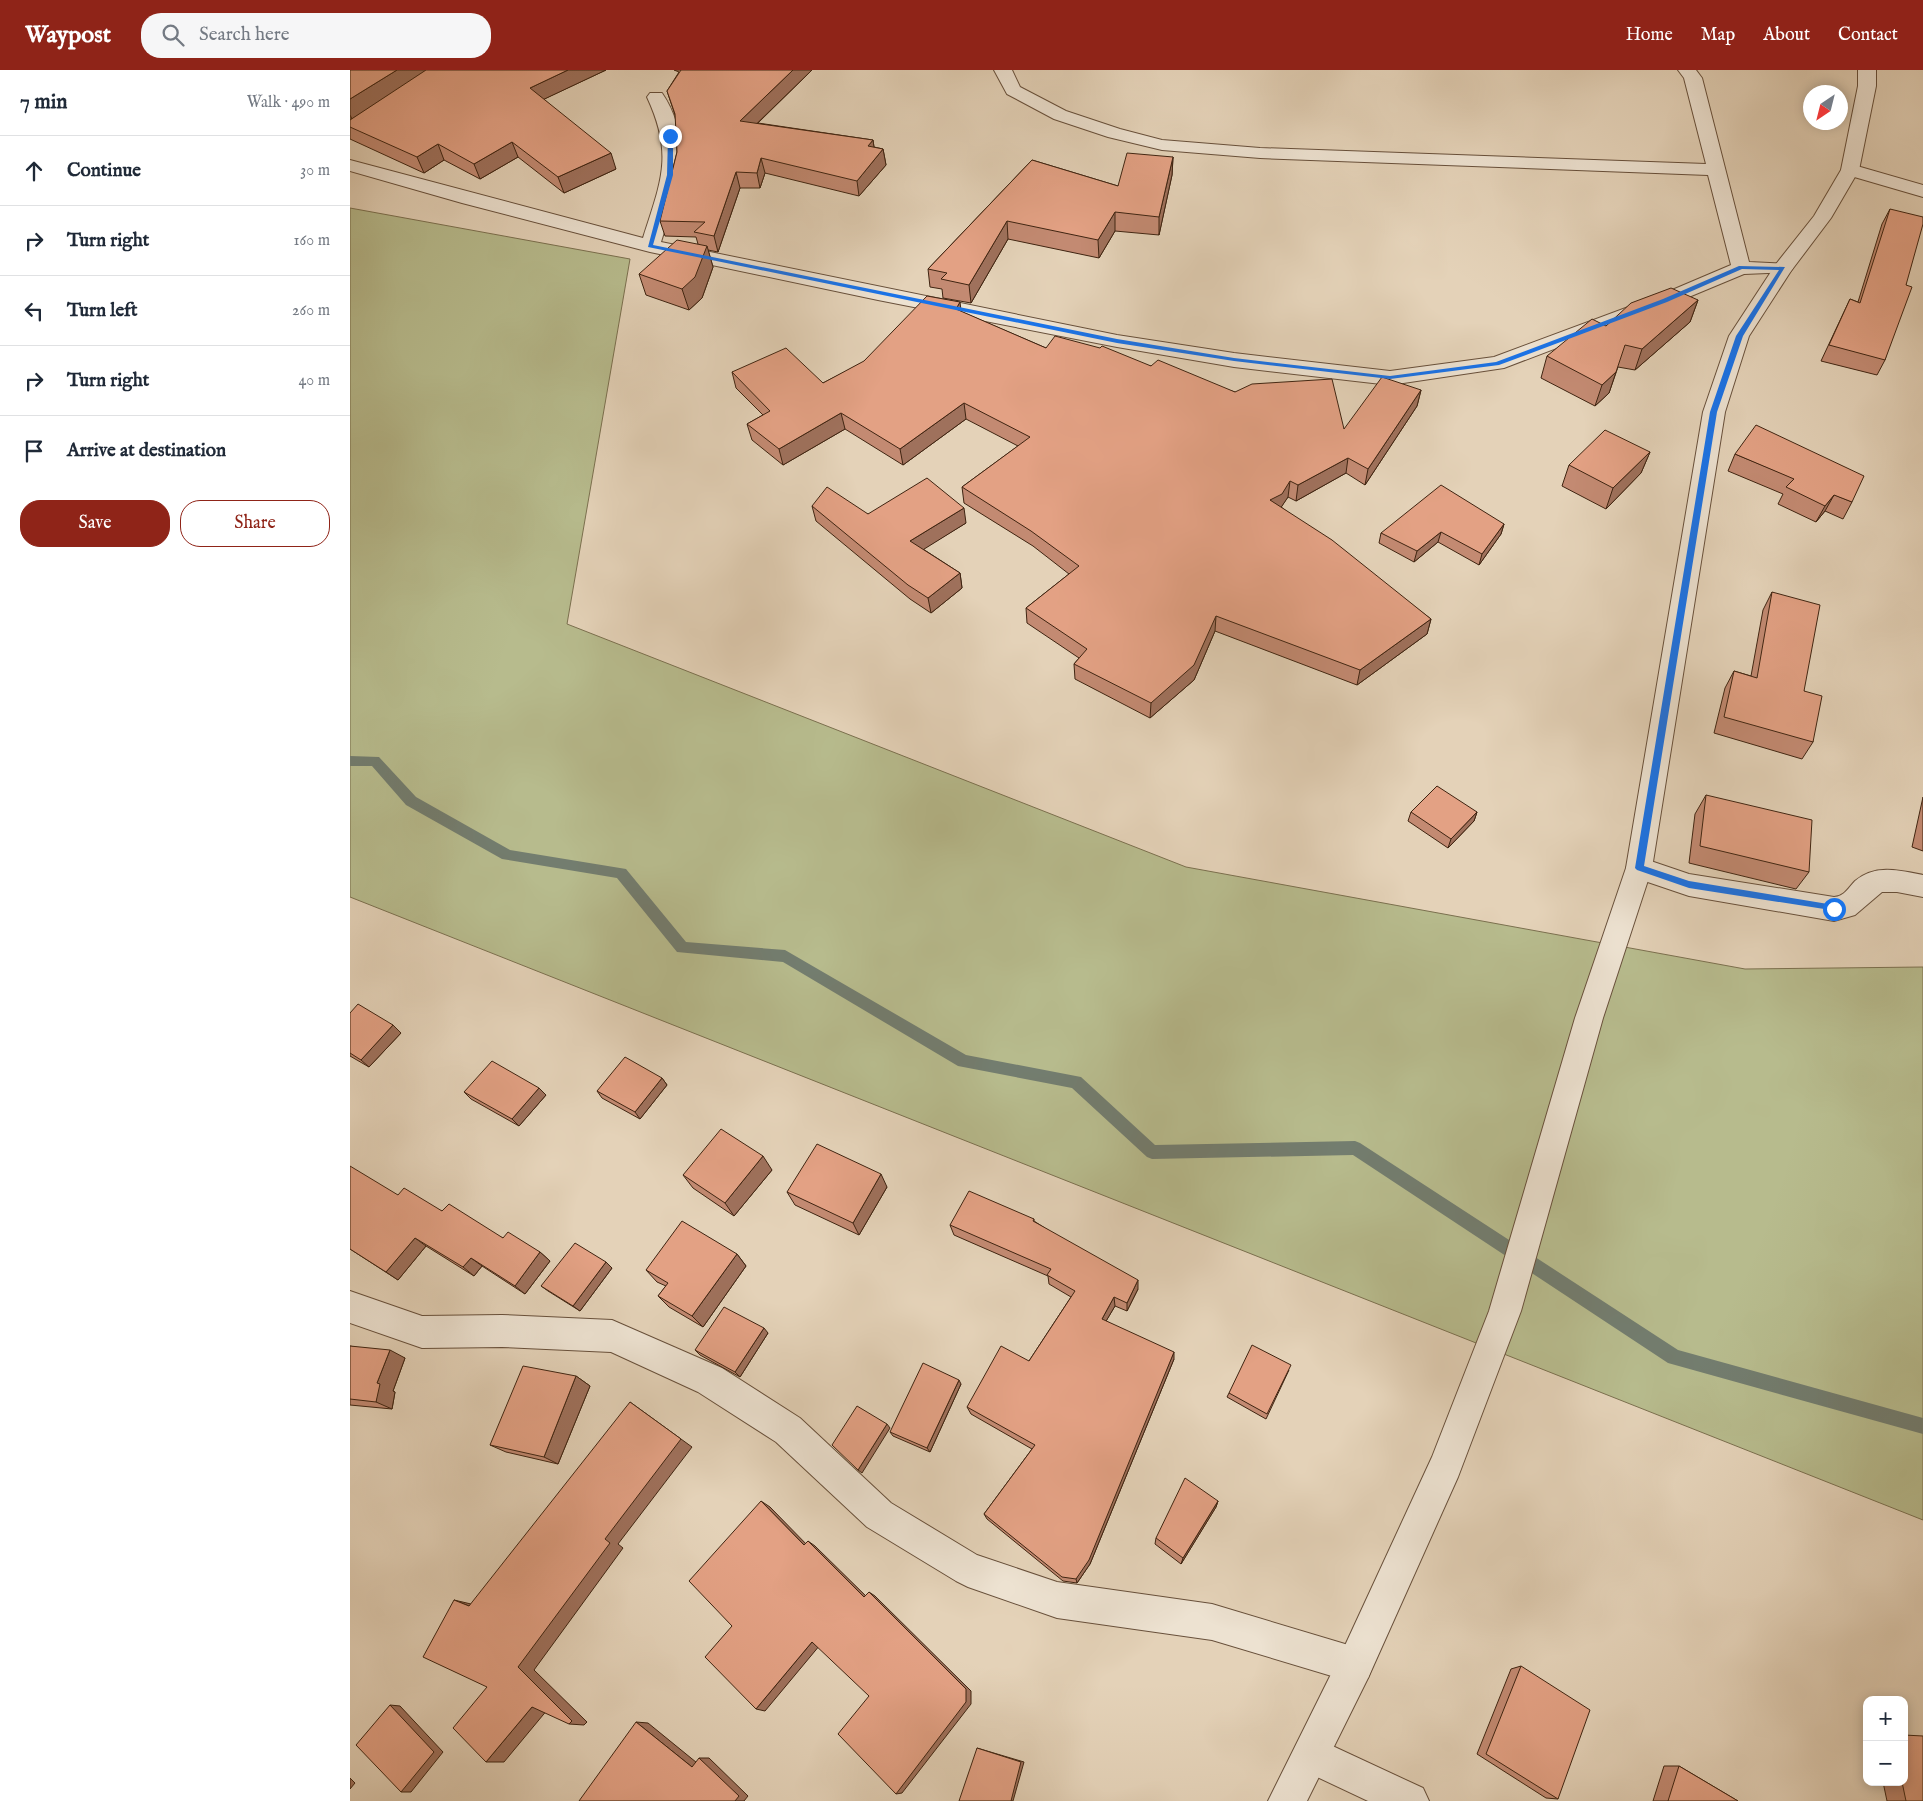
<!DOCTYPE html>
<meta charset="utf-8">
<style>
body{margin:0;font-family:"IM FELL English",serif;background:#f6f6f7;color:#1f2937}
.controls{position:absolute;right:15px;bottom:15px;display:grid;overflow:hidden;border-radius:10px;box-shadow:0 2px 12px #0003}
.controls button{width:45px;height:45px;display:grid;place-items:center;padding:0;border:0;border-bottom:1px solid #e0e1e3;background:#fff;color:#1f2937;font:25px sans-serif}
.compass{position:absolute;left:1453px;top:15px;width:45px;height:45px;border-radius:50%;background:#fff;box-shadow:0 2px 12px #0003;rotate:215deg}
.stop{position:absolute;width:15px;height:15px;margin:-11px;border:4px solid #1a73e8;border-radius:50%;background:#fff}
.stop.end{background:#1a73e8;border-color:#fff;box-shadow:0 1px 5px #0008}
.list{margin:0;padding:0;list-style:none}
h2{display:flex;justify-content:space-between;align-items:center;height:65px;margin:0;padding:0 20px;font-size:21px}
h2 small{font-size:16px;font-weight:400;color:#747a83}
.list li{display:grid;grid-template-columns:32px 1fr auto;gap:15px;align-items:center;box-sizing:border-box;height:70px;padding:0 20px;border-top:1px solid #e0e1e3}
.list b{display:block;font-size:19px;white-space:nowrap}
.list em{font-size:16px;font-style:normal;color:#747a83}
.actions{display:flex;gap:10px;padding:15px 20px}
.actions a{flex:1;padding:11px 0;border:1px solid #8f2418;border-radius:20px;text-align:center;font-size:18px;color:#8f2418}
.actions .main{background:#8f2418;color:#fff}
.icon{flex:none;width:28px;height:28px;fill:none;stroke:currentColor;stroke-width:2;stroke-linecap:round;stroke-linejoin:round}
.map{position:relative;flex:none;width:1573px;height:1731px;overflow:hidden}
header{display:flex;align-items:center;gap:30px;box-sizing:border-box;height:70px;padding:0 25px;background:#8f2418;color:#fff}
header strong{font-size:24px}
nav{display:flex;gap:28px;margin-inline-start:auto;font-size:18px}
.search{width:350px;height:45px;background:#f6f6f7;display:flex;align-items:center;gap:12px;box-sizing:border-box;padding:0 18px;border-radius:20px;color:#747a83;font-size:19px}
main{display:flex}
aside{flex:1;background:#fff}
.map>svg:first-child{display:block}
</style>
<header>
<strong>Waypost</strong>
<div class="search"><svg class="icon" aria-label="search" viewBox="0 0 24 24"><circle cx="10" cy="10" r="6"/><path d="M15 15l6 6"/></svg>Search here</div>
<nav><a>Home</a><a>Map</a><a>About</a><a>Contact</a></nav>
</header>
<main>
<aside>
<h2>7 min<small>Walk · 490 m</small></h2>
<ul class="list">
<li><svg class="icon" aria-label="ahead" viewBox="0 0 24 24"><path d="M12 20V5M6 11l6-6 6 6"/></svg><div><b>Continue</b></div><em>30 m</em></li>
<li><svg class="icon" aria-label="right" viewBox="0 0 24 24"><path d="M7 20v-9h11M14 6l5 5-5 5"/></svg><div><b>Turn right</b></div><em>160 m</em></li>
<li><svg class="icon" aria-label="left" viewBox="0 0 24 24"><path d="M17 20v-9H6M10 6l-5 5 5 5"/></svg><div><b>Turn left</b></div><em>260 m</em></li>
<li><svg class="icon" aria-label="right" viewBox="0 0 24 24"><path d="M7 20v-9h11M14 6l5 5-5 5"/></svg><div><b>Turn right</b></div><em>40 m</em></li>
<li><svg class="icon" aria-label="arrive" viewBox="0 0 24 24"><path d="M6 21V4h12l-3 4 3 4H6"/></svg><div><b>Arrive at destination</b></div></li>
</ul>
<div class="actions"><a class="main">Save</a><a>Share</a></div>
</aside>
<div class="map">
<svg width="1573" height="1731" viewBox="0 0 1573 1731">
<rect width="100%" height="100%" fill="#e4d2b8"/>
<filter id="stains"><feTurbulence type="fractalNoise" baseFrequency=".004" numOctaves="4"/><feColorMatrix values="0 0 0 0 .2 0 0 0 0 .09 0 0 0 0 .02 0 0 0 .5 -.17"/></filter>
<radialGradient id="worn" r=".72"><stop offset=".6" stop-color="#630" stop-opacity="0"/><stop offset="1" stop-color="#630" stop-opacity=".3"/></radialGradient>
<path fill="#b7bb8d" stroke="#7b704f" d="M0,138L280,189L217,554L836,797L1395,899L1573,897V1450L0,827Z"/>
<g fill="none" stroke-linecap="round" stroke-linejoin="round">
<path fill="#737d6f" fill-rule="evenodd" d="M0,686L29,687L66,727L160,780L276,799L336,872L435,880L616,985L731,1007L805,1075L1005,1071L1010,1073L1328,1280L1573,1348V1364L1318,1293L1003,1085L802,1089L797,1087L722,1018L608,996L433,892L327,882L267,808L152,789L56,735L22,696H0Z"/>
<g stroke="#68503b" stroke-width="2">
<path id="minor" d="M644,0H662L670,17L716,41L770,59L812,70L910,78L1356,94L1334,8L1328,0H1346L1352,8L1399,192L1440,194L1443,198L1440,202L1394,204L1322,234L1154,298L1040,315L884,297L767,277L528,230L300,182L112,133L0,101V90L293,168C311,111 324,85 297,27L300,23H312C345,71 326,123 311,172L767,265L884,283L1040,301L1144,287L1308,226L1381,195L1358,105L910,88L812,80L758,67L704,49L657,24Z
M1500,94L1573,115V127L1494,104L1491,100L1494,96Z
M1289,787L1339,804L1484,827C1494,827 1499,817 1505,811C1525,794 1549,800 1573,805V827L1547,822H1532L1505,845L1484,851L1339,826L1280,806L1276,798L1280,790Z
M0,1221L72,1246L152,1245L262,1250L372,1298L450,1348L541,1433L627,1485L707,1512L862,1534L1005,1577L1018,1582L1023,1595L1018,1608L1005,1613L862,1570L707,1548L618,1517L606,1511L517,1457L426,1372L348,1322L261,1282L152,1277L72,1278L0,1253Z
M961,1666L1073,1718L1079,1731H1018L948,1698L942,1685L948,1672Z"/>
</g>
<g stroke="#68503b" stroke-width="2">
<path id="tertiary" d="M1508,0H1526V16L1509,100L1481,148L1441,201L1399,266L1375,342L1302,798L1253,948L1171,1241L1108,1407L1018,1608L957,1731H918L992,1582L1082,1387L1139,1241L1225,948L1276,798L1353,342L1379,266L1426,194L1464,146L1491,100L1508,16Z"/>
</g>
<use href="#minor" fill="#ede2d1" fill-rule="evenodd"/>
<use href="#tertiary" fill="#ede2d1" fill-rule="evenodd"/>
</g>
<path fill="#c38a72" stroke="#3f2411" d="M0,0H256L194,29L266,99L214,123L168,87L130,109L94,90L74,103L0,69V50L2,49L0,48Z
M324,0H462L408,53L523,70L524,77L533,79L536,95L509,126L415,103L410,118H390L368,182L358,180L363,197L352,228L339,240L296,225L289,204L348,174L346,167L315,166L310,151L327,82L326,48L317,21L329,2Z
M823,87L822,105L809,165L765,161L749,188L658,169L621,233L593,228L592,219L580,217L578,199L682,90L768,116Z
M1540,139L1556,215L1535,290L1527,305L1471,291L1500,229L1508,232L1532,154Z
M1348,230L1340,252L1285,300L1268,297L1259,323L1245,336L1191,308L1197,286L1256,256Z
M612,242L696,278L801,296L885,322L994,359L1071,320L1067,336L1015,415L996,403L946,431L938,427L931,437L1081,549L1077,564L1007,615L865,561L844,610L800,648L725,609L724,594L729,588L677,553L676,538L719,504L683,476L614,433L612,417L668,376L616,349L553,395L495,359L433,395L402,370L397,354L413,345L386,318L382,302L473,313Z
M1300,382L1291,403L1256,439L1212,416L1219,395Z
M1385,384L1502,432L1493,449L1475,441L1466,452L1428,434L1433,424L1378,401Z
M462,436L518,444L616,453L573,479L610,503L612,518L581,543L560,529L466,451Z
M1154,454L1151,464L1129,495L1088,472L1064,492L1029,473L1031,463Z
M1422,522L1454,621L1463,672L1452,689L1364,663L1375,618L1384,601L1401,606L1413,540Z
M1356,725L1459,802L1446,819L1339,793L1345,744Z
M1573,727V781L1562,777Z
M1061,742H1127L1124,751L1098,778L1058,751Z
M0,943L43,955L51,963L19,997L0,986Z
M312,1008L317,1015L290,1049L252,1028L247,1021Z
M114,1022L196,1025L169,1056L121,1029Z
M422,1100L384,1146L343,1118L333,1105Z
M537,1117L509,1165L445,1135L437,1122Z
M48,1125L92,1141L153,1168L190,1182L200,1191L175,1224L132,1196L124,1206L76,1176L48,1210L0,1179Z
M684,1149V1151L788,1219L777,1241L765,1236L756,1251L824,1289L740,1494L727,1513L713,1511L637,1449L634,1444L682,1379L621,1344L617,1337L679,1291L721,1227L699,1214L698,1206L604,1165L600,1155Z
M387,1184L396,1196L353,1257L319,1237L308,1226L316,1216L307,1212L296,1200Z
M256,1192L262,1198L230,1241L198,1221L191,1216Z
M418,1263L390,1307L350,1285L345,1280Z
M0,1276L55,1288L43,1321L45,1322L42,1339L0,1335Z
M939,1300L916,1349L877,1327L879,1323Z
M226,1306L240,1316L208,1394L156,1382L140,1375Z
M611,1314L580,1382L543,1366L540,1362Z
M868,1431L866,1437L831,1494L805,1474L806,1468Z
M1171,1596L1208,1729L1196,1728L1127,1684L1161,1599Z
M1314,1696H1329L1388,1731H1303Z
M1533,1712H1554L1573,1731H1537Z"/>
<path fill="#9f715c" stroke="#3f2411" d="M47,0H78L2,49L0,45V29Z
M218,0H256L186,33L180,18Z
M443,0H462L394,66L390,51Z
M523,70L525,85L518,76Z
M162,72L168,87L130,109L124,94Z
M88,74L94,90L74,103L67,87Z
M533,79L536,95L509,126L507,111Z
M261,83L266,99L214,123L208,107Z
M823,87L822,105L809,165V147Z
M411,88L415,103L410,118L407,103Z
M386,102L390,118L368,182L364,166Z
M765,142V161L749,188L748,170Z
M657,151L658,169L621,233L619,215Z
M357,176L363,197L352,228L339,240L332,219Z
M1348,230L1340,252L1285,300L1292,279Z
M610,232L612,249L606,239Z
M1266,302L1259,323L1245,336L1252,315Z
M1071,320L1067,336L1015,415L1018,399Z
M614,333L616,349L553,395L550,379Z
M491,343L495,359L433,395L429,379Z
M1300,382L1291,403L1256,439L1263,418Z
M998,388L996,403L946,431L948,415Z
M940,411L938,427L930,439L920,430Z
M1484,425L1475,441L1466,452L1475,436Z
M614,438L616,453L563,486L560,471Z
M1154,454L1151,464L1129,495L1132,484Z
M1091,462L1088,472L1064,492L1067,481Z
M610,503L612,518L581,543L578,528Z
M866,546L865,561L844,610L800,648L801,633Z
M1081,549L1077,564L1007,615L1010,600Z
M1127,742L1124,751L1098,778L1101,769Z
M43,955L51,963L19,997L11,990Z
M312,1008L317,1015L290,1049L285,1042Z
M189,1018L196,1025L169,1056L162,1049Z
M413,1086L422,1100L384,1146L375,1133Z
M531,1104L537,1117L509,1165L503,1153Z
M65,1168L76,1176L48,1210L36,1202Z
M190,1182L200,1191L175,1224L165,1216Z
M387,1184L396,1196L353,1257L342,1246Z
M121,1188L132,1196L124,1206L113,1197Z
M256,1192L262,1198L230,1241L223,1236Z
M788,1210V1219L777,1241V1233Z
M764,1227L765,1236L752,1258V1249Z
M414,1258L418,1263L390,1307L385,1302Z
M40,1280L55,1288L43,1321L45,1322L42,1339L26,1332L27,1313Z
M824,1282V1289L740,1494L727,1513L726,1509Z
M226,1306L240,1316L208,1394L194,1387Z
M609,1310L611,1314L580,1382L577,1378Z
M280,1332L342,1377L268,1474L273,1478L184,1600L237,1652L234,1655L219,1654L168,1597Z
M537,1354L540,1358L512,1403L508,1400Z
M411,1431L420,1437L462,1480L454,1475Z
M868,1431L866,1437L831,1494L833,1488Z
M458,1471L465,1476L521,1531L514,1527Z
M519,1522L525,1526L621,1621V1634L552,1723L546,1724Z
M104,1530L121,1534L119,1536Z
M462,1572L470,1575L415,1641L406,1639Z
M40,1635L50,1636L93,1682L61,1722H51Z
M182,1637L198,1639L154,1692H136Z
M286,1652L298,1653L352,1697H342Z
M627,1678L674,1692L663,1731H661Z
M349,1688H359L398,1726L394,1731H385Z
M0,1708L5,1713L0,1719Z"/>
<path fill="#e3a184" stroke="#3f2411" d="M0,0H47L0,29Z
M76,0H218L180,18L261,83L208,107L162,72L124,94L88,74L67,87L0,57V50Z
M331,0H443L390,51L523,70L518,76L533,79L507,111L411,88L407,103L386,102L364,166L344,162L355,152L310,151L327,82L325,44L317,21Z
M777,83L823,87L809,147L765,142L748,170L657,151L619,215L591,209L597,203L578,199L682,90L768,116Z
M1540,139L1573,147V154L1556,215L1562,217L1535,290L1479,275L1500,229L1510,233Z
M327,170L357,176L345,207L332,219L289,204Z
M1321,218L1348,230L1292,279L1275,275L1266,302L1252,315L1197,286L1242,249L1256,256L1281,233Z
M577,226L610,232L606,239L696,278L705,266L750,278L752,276L801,296L808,290L885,322L902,314L982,309L994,359L1032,307L1071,320L1018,399L998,388L948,415L940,411L932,424L920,430L982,470L1081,549L1010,600L866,546L844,595L801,633L724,594L737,579L676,538L729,496L681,461L612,417L680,367L614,333L550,379L491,343L429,379L397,354L420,341L382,302L436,278L473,313L514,291Z
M1406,355L1514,406L1502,432L1484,425L1475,436L1436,417L1444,409L1385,384Z
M1255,360L1300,382L1263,418L1219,395Z
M577,408L614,438L560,471L610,503L578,528L558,515L462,436L477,417L518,444Z
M1091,415L1154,454L1132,484L1091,462L1067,481L1031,463Z
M1422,522L1470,535L1454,621L1472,626L1463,672L1374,647L1384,601L1407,608Z
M1087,716L1127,742L1101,769L1061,742Z
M1356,725L1462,750L1459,802L1350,776Z
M8,934L43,955L11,990L0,983V943Z
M275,987L312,1008L285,1042L247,1021Z
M142,991L189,1018L162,1049L114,1022Z
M371,1059L413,1086L375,1133L333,1105Z
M467,1074L531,1104L503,1153L437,1122Z
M0,1096L48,1125L54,1118L92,1141L99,1134L153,1168L158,1162L190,1182L165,1216L121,1188L113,1197L65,1168L36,1202L0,1179Z
M619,1121L684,1149L683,1151L788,1210L777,1233L764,1227L752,1249L824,1282L739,1490L726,1509L712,1507L634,1444L685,1375L617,1337L651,1276L679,1291L725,1221L697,1205L701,1199L600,1155Z
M332,1151L387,1184L342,1246L308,1226L318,1213L296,1200Z
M225,1173L256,1192L223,1236L191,1216Z
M374,1237L414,1258L385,1302L345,1280Z
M902,1275L941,1295L917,1344L879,1323Z
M0,1276L40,1280L27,1313L30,1314L26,1332L0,1329Z
M573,1293L609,1310L577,1378L540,1362Z
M173,1296L226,1306L194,1387L140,1375Z
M280,1332L331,1369L255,1469L260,1473L168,1597L222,1651L219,1654L182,1637L136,1692L103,1658L137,1617L73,1587L104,1530L119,1536Z
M507,1336L537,1354L508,1400L482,1375Z
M835,1408L868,1431L833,1488L806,1468Z
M411,1431L454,1475L458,1471L514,1527L519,1522L616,1619V1632L546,1724L488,1664L519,1626L462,1572L406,1639L355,1587L382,1556L339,1511Z
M1171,1596L1240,1640L1208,1729L1136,1684Z
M40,1635L84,1682L51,1722L6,1675Z
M286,1652L342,1697L349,1688L389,1726L385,1731H229Z
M1554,1665L1573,1666V1731H1556L1552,1712H1554Z
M627,1678L671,1692L661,1731H609Z
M1329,1696L1388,1731H1318Z"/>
<path fill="#1a73e8" d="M320,64L323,66V105L303,175L767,269L884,288L1040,306L1146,292L1313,229L1389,196L1435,197L1393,266L1367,342L1294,796L1339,811L1484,835L1487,836V841L1339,818L1287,800L1285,798L1360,342L1386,266L1429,200L1392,199L1317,232L1149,295L1040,309L884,291L767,273L298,177L317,105L318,66Z"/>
<rect width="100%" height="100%" filter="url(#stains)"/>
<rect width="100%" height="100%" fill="url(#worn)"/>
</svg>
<div class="controls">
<button>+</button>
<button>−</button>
</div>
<svg class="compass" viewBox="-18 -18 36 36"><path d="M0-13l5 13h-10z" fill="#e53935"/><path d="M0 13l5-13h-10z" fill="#747a83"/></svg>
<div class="stop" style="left:1484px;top:839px"></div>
<div class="stop end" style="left:320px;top:66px"></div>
</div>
</main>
